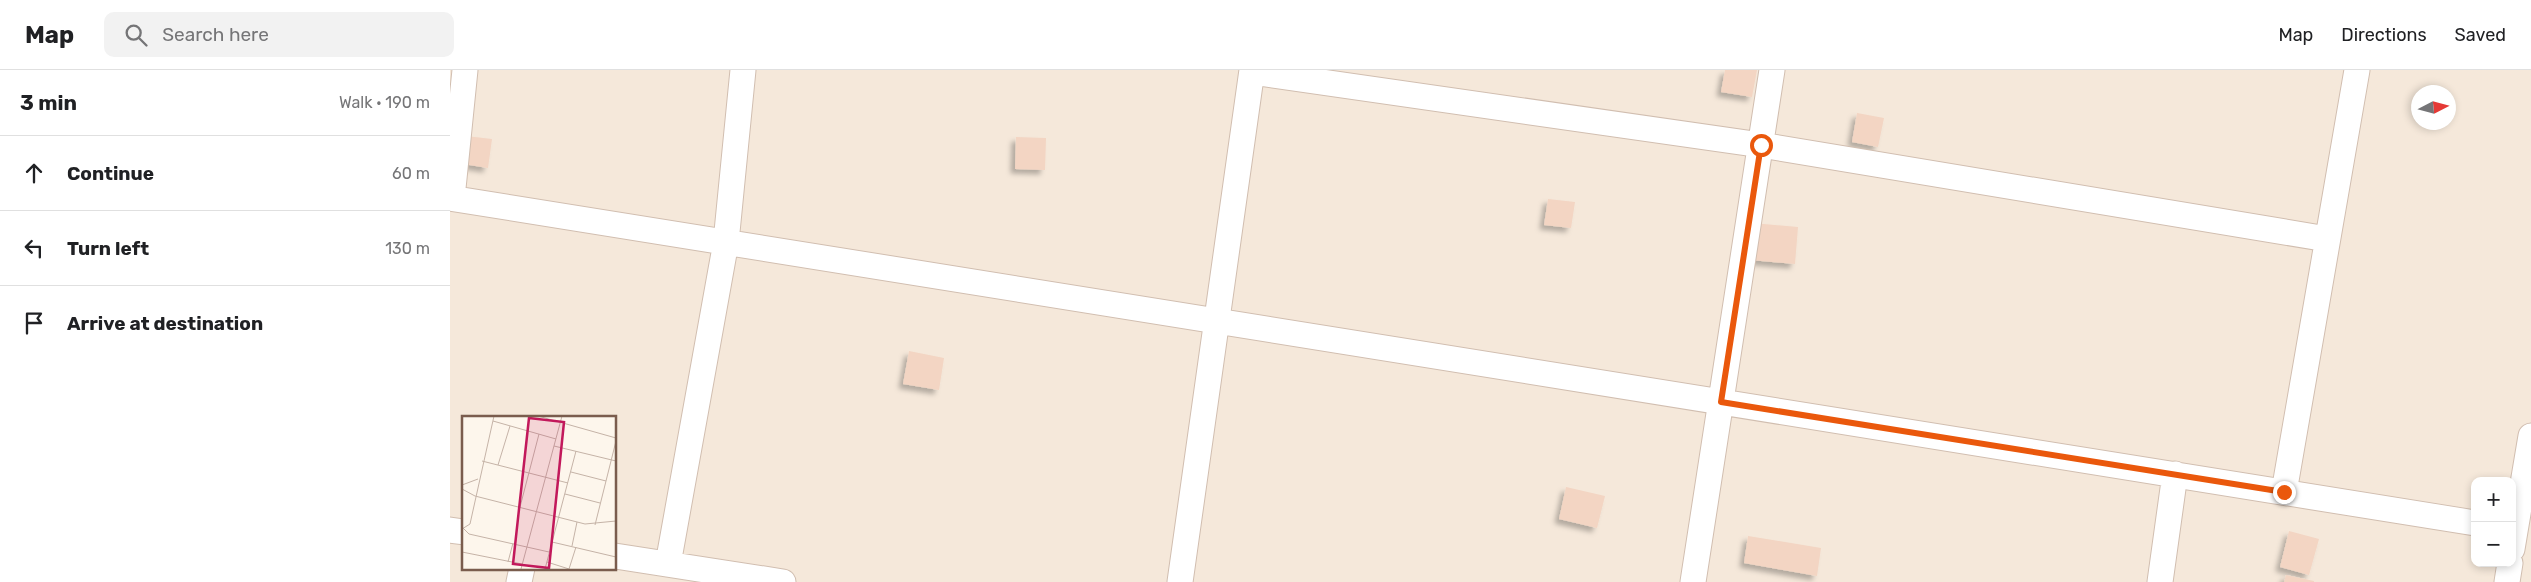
<!DOCTYPE html>
<meta charset="utf-8">
<style>
body{margin:0;font-family:Rubik,sans-serif;background:#f2f2f2;color:#202124}
.controls{position:absolute;right:15px;bottom:15px;display:grid;overflow:hidden;border-radius:10px;box-shadow:0 2px 8px #0003}
.controls button{width:45px;height:45px;display:grid;place-items:center;padding:0;border:0;border-bottom:1px solid #e0e0e0;background:#fff;color:#202124;font:25px sans-serif}
.compass{position:absolute;left:1961px;top:15px;width:45px;height:45px;border-radius:50%;background:#fff;box-shadow:0 2px 8px #0003;rotate:84deg}
.stop{position:absolute;width:15px;height:15px;margin:-11px;border:4px solid #ea580c;border-radius:50%;background:#fff}
.stop.end{background:#ea580c;border-color:#fff;box-shadow:0 1px 5px #0008}
.list{margin:0;padding:0;list-style:none}
h2{display:flex;justify-content:space-between;align-items:center;height:65px;margin:0;padding:0 20px;font-size:21px}
h2 small{font-size:16px;font-weight:400;color:#757577}
.list li{display:grid;grid-template-columns:32px 1fr auto;gap:15px;align-items:center;box-sizing:border-box;height:75px;padding:0 20px;border-top:1px solid #e0e0e0}
.list b{display:block;font-size:19px;white-space:nowrap}
.list em{font-size:16px;font-style:normal;color:#757577}
.icon{flex:none;width:28px;height:28px;fill:none;stroke:currentColor;stroke-width:2;stroke-linecap:round;stroke-linejoin:round}
.map{position:relative;flex:none;width:2081px;height:512px;overflow:hidden}
header{display:flex;align-items:center;gap:30px;box-sizing:border-box;height:70px;padding:0 25px;background:#fff;border-bottom:1px solid #e0e0e0}
header strong{font-size:24px}
nav{display:flex;gap:28px;margin-inline-start:auto;font-size:18px}
.search{width:350px;height:45px;background:#f2f2f2;display:flex;align-items:center;gap:12px;box-sizing:border-box;padding:0 18px;border-radius:10px;color:#757577;font-size:19px}
main{display:flex}
aside{flex:1;background:#fff}
.map>svg:first-child{display:block}
</style>
<header>
<strong>Map</strong>
<div class="search"><svg class="icon" aria-label="search" viewBox="0 0 24 24"><circle cx="10" cy="10" r="6"/><path d="M15 15l6 6"/></svg>Search here</div>
<nav><a>Map</a><a>Directions</a><a>Saved</a></nav>
</header>
<main>
<aside>
<h2>3 min<small>Walk · 190 m</small></h2>
<ul class="list">
<li><svg class="icon" aria-label="ahead" viewBox="0 0 24 24"><path d="M12 20V5M6 11l6-6 6 6"/></svg><div><b>Continue</b></div><em>60 m</em></li>
<li><svg class="icon" aria-label="left" viewBox="0 0 24 24"><path d="M17 20v-9H6M10 6l-5 5 5 5"/></svg><div><b>Turn left</b></div><em>130 m</em></li>
<li><svg class="icon" aria-label="arrive" viewBox="0 0 24 24"><path d="M6 21V4h12l-3 4 3 4H6"/></svg><div><b>Arrive at destination</b></div></li>
</ul>
</aside>
<div class="map">
<svg width="2081" height="512" viewBox="0 0 2081 512">
<defs>
<filter id="shadow"><feDropShadow dx="-4.5" dy="4.5" stdDeviation="2.5" flood-color="#0004"/></filter>
</defs>
<rect width="100%" height="100%" fill="#fdf6ec"/>
<path fill="#f5e8da" fill-rule="evenodd" d="M0,0H2081V512H0ZM1968,22H1998V52H1968ZM14,347H165V498H14ZM2025,411H2062V493H2025Z"/>
<path fill="#f3d5c3" filter="url(#shadow)" d="M1275,0H1307L1302,27L1271,22Z
M1407,43L1434,48L1428,77L1402,72Z
M16,66L42,69L38,98L13,94Z
M566,67L596,68L595,100L565,99Z
M1098,129L1125,132L1121,158L1094,155Z
M1303,153L1348,157L1345,194L1300,190Z
M459,281L494,288L489,320L453,314Z
M1116,417L1155,426L1147,458L1109,449Z
M1839,461L1869,469L1859,505L1830,497Z
M1298,466L1371,478L1367,506L1294,493Z
M1836,505L1864,511V512H1834Z"/>
<g fill="none" stroke-linecap="round" stroke-linejoin="round">
<g stroke="#d1beb0" stroke-width="27">
<path id="minor" d="M802,2L1311,75L1877,169
M0,128L2025,453
M2,128L15,0
M1834,422L1907,0
M0,460L14,462
M2062,479L2081,366
M165,486L333,512
M218,494L276,172L293,0
M69,512L72,498
M730,512L802,0
M1243,512L1322,0
M1710,512L1725,404
M2057,512L2060,493"/>
</g>
<use href="#minor" stroke="#fff" stroke-width="25"/>
</g>
<g fill="none" stroke-linecap="round" stroke-linejoin="round">
<path stroke="#ea580c" stroke-width="6" d="M1311,75L1271,332L1834,422"/>
</g>
<g transform="translate(12 346)">
<rect width="154" height="154" fill="#fdf6ec"/>
<path fill="none" stroke="#c5b3a7" stroke-width="1" d="M76,0L154,22M31,5L94,23M92,30L154,45M20,45L106,67M36,49L48,10M109,56L144,65M0,69L16,63M0,73L13,80L123,108L154,105M103,78L138,87M58,91L77,18M133,109L154,25M1,112L7,118L87,136M0,113L8,108L32,0M90,126L154,141M110,130L115,106M0,136L60,148M46,146L51,127M85,146L107,153M59,153L100,0M83,153L114,35M107,153L114,131"/>
<path fill="#c2185b" fill-opacity="0.15" stroke="#c2185b" stroke-width="2.5" d="M67,2L102,6L87,152L51,148Z"/>
<rect width="154" height="154" fill="none" stroke="#7a5c4d" stroke-width="2.5"/>
</g>
</svg>
<div class="controls">
<button>+</button>
<button>−</button>
</div>
<svg class="compass" viewBox="-18 -18 36 36"><path d="M0-13l5 13h-10z" fill="#e53935"/><path d="M0 13l5-13h-10z" fill="#757577"/></svg>
<div class="stop" style="left:1311px;top:75px"></div>
<div class="stop end" style="left:1834px;top:422px"></div>
</div>
</main>
